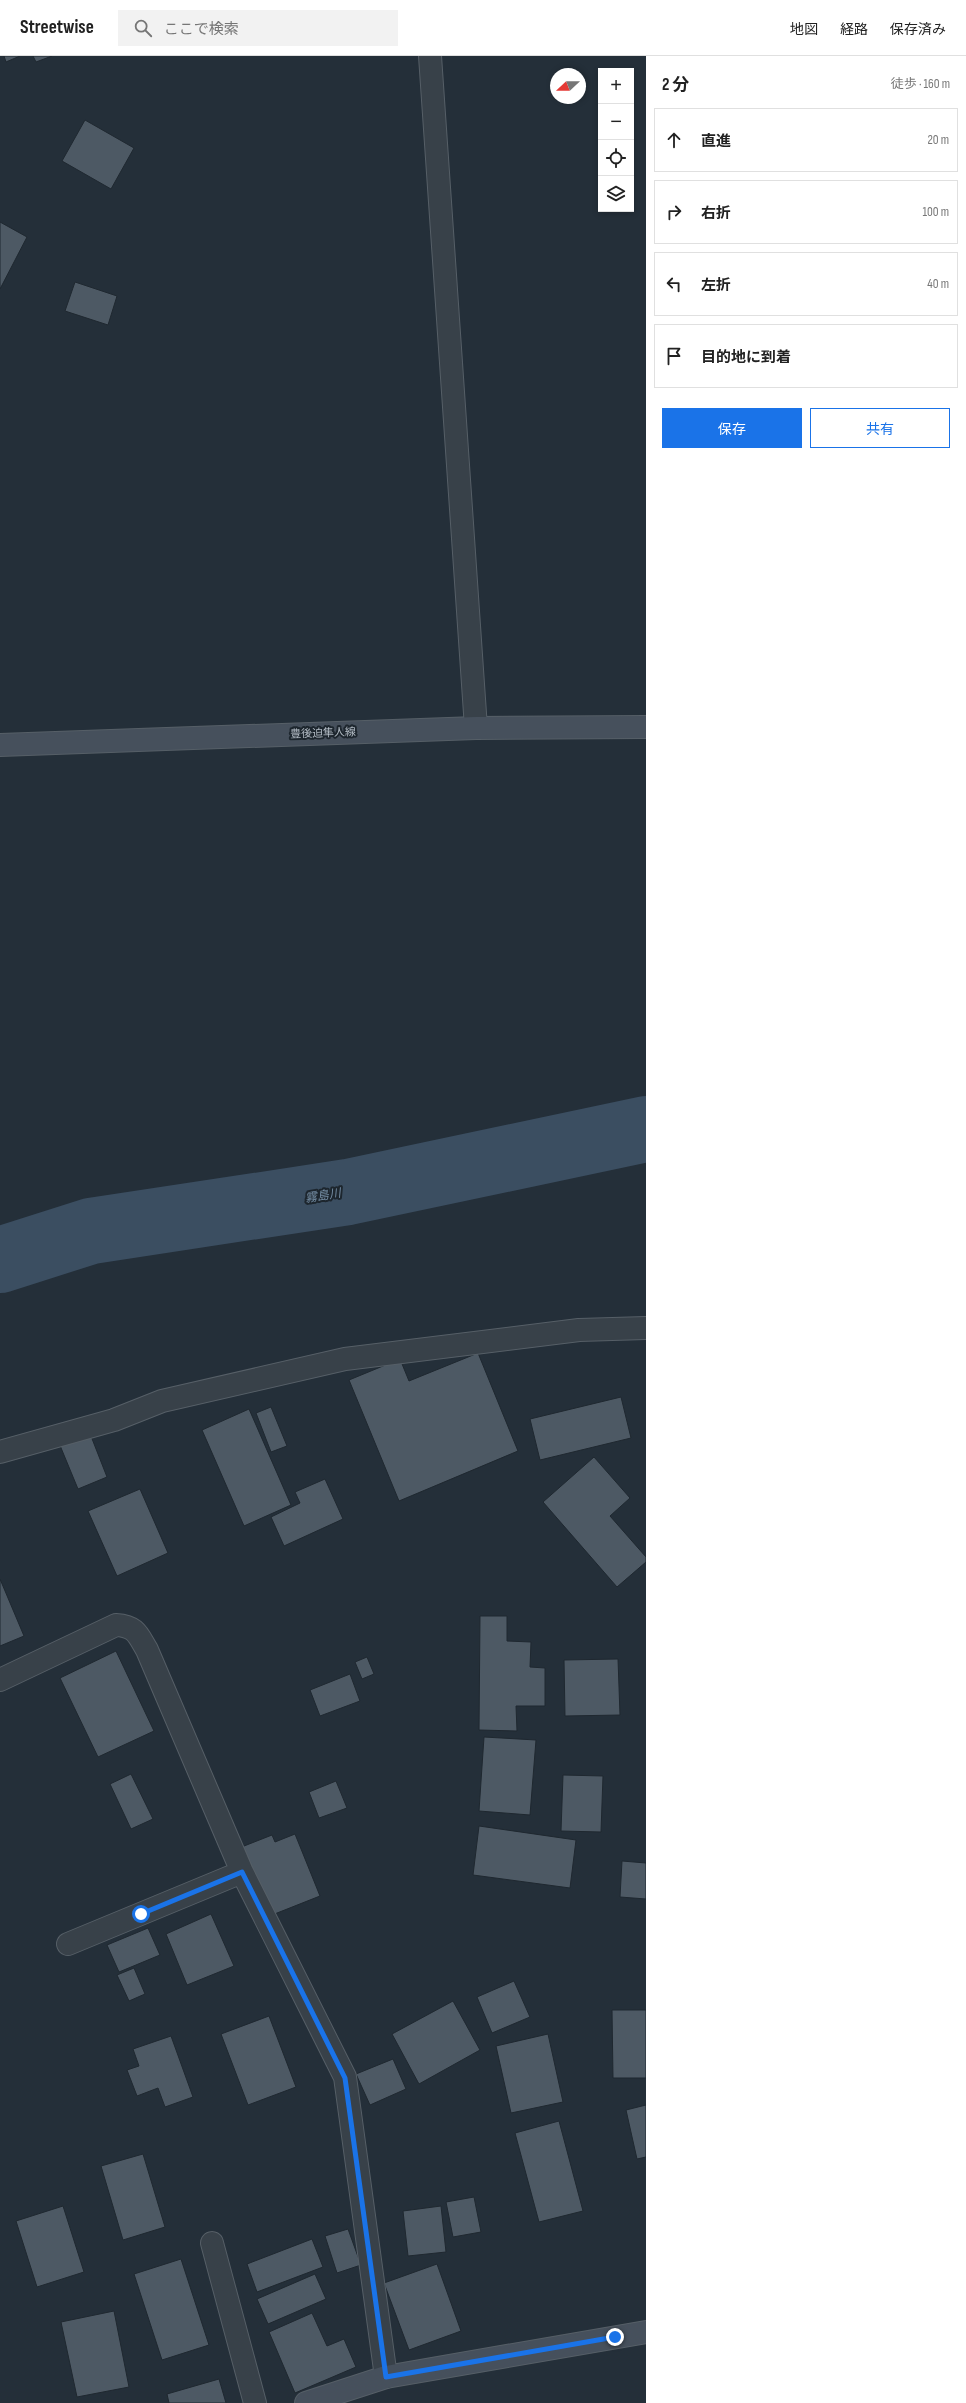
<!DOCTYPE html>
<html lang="ja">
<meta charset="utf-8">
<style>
body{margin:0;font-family:"Sofia Sans Condensed","Noto Sans JP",sans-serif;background:#f2f2f2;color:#222}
.controls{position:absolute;right:12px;top:12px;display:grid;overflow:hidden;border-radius:0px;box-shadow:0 2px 6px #0003}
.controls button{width:36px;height:36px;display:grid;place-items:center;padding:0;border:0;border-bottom:1px solid #e0e0e0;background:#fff;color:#222;font:20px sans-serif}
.compass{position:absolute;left:550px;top:12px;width:36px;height:36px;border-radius:50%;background:#fff;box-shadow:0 2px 6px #0003;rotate:248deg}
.stop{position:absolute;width:12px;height:12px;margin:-9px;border:3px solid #1a73e8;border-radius:50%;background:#fff}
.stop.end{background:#1a73e8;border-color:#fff;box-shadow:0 1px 4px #0008}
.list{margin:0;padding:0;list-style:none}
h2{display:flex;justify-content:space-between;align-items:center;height:52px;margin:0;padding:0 16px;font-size:17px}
h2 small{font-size:13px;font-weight:400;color:#767676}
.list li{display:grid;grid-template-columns:26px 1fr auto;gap:12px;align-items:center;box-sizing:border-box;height:64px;margin:0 8px 8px;padding:0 8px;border:1px solid #e0e0e0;border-radius:0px}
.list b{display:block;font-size:15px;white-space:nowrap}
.list em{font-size:13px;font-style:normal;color:#767676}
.actions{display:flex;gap:8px;padding:12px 16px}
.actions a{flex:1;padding:9px 0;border:1px solid #1a73e8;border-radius:0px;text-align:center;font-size:14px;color:#1a73e8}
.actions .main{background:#1a73e8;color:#fff}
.icon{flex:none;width:22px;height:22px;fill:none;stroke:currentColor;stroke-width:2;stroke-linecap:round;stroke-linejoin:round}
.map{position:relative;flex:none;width:646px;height:2347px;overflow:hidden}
header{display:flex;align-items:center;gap:24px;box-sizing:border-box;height:56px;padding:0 20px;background:#fff;border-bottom:1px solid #e0e0e0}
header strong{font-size:19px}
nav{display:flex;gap:22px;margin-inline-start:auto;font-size:14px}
.search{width:280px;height:36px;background:#f2f2f2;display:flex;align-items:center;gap:10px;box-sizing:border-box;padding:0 14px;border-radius:0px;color:#767676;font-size:15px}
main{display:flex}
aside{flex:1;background:#fff}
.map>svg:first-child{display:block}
</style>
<header>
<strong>Streetwise</strong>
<div class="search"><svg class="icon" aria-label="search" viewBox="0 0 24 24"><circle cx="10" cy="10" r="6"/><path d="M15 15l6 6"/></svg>ここで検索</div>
<nav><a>地図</a><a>経路</a><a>保存済み</a></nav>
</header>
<main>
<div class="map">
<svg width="646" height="2347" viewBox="0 0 646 2347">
<rect width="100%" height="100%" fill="#242f39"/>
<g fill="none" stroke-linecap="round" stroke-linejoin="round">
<path stroke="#3b4e61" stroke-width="66" d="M0,1204L91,1175L348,1136L646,1073"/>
</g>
<path fill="#4d5964" stroke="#1f2830" d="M4,0H20L6,6Z
M33,0H52L36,6Z
M85,64L134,92L111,133L62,105Z
M0,166L27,181L0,233Z
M75,226L117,240L108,269L65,255Z
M478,1297L518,1395L399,1445L349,1324L400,1303L409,1325Z
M621,1341L631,1382L540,1404L530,1363Z
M271,1351L287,1390L271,1396L256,1357Z
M249,1353L291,1449L244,1470L202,1374Z
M89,1375L107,1421L78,1433L59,1387Z
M594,1401L630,1442L610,1460L646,1501V1506L617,1531L543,1446Z
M325,1423L343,1463L284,1490L271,1461L300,1447L295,1436Z
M140,1433L168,1497L117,1520L88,1455Z
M0,1523L24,1580L0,1590Z
M480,1560H507V1585L531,1586L530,1611L545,1612V1650H516L517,1675L479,1674Z
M116,1595L154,1675L98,1701L60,1622Z
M367,1601L374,1618L362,1623L355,1606Z
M618,1603L620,1659L565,1660L564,1604Z
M350,1618L360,1645L320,1660L310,1634Z
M484,1681L536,1684L530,1759L479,1755Z
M131,1718L153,1763L131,1773L110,1728Z
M563,1719L603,1720L601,1776L561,1775Z
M336,1725L347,1752L319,1762L309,1736Z
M479,1770L576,1784L570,1832L473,1819Z
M295,1778L320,1840L267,1861L239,1792L272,1779L275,1786Z
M622,1805L646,1807V1843L620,1841Z
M211,1858L234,1910L187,1929L166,1878Z
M148,1872L160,1899L119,1916L107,1889Z
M134,1912L145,1938L129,1945L117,1919Z
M514,1925L530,1961L492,1977L477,1941Z
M453,1945L480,1994L419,2028L392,1978Z
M612,1954H646V2022H613Z
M269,1960L296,2031L248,2049L221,1978Z
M548,1978L563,2046L511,2057L496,1990Z
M171,1980L193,2041L165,2051L158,2032L137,2040L127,2014L139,2010L133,1993Z
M393,2003L406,2033L370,2049L356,2018Z
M646,2049V2101L637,2103L626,2054Z
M559,2065L583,2155L539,2166L515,2077Z
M143,2098L165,2171L123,2184L101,2110Z
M474,2141L481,2176L453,2181L446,2146Z
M63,2150L84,2216L37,2231L16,2165Z
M441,2150L446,2196L408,2200L403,2155Z
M348,2173L361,2209L337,2217L325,2180Z
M312,2183L323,2211L257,2236L247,2208Z
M181,2203L209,2289L162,2304L134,2218Z
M437,2208L461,2275L409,2294L384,2227Z
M315,2218L326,2243L268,2268L257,2243Z
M114,2255L129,2331L77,2341L61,2266Z
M312,2257L327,2290L344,2283L356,2311L295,2337L269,2276Z
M219,2323L226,2347H169L167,2338Z"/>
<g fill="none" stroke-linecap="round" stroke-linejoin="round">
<g stroke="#565f67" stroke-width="24">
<path id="street" d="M430,0L476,672
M0,1396L114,1364L162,1345L345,1303L579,1274L646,1272
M0,1624L116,1569C136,1570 138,1579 147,1594L242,1816L345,2021L386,2321
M68,1888L242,1816
M212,2187L255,2347"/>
</g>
<g stroke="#565f67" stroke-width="24">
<path id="secondary" d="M0,689L476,672L646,671
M306,2347L386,2321L646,2276"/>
</g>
<use href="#street" stroke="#384149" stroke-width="22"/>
<use href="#secondary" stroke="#46505c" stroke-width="22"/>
</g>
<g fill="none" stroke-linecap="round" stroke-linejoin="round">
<path stroke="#1a73e8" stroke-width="5" d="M141,1858L242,1816L345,2022L386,2321L615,2281"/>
</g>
<g text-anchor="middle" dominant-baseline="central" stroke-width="4" stroke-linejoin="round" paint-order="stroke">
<g font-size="11" fill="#b3bcc5" stroke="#1d262e">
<text transform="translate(323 677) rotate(-2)">豊後迫隼人線</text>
</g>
<g font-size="12" font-style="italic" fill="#768fa6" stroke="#1d262e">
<text transform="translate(323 1140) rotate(-9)">霧島川</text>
</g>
</g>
</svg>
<div class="controls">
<button>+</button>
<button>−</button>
<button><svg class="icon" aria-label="locate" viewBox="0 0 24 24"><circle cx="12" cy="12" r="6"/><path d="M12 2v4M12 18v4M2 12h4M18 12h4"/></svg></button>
<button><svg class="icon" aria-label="layers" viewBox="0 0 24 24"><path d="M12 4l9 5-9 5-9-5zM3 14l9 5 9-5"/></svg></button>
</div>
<svg class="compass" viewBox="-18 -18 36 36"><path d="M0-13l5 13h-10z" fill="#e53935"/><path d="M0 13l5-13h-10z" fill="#767676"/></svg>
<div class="stop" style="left:141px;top:1858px"></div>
<div class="stop end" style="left:615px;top:2281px"></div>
</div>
<aside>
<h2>2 分<small>徒歩 · 160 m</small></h2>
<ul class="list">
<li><svg class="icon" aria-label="ahead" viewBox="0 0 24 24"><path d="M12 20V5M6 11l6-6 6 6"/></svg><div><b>直進</b></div><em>20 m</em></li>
<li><svg class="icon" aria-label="right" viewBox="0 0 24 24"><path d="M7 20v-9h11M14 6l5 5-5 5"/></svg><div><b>右折</b></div><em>100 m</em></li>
<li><svg class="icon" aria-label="left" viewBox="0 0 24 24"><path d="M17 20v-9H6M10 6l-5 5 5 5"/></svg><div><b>左折</b></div><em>40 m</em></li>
<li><svg class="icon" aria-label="arrive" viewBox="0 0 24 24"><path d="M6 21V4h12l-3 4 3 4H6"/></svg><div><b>目的地に到着</b></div></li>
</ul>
<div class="actions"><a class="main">保存</a><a>共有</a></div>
</aside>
</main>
